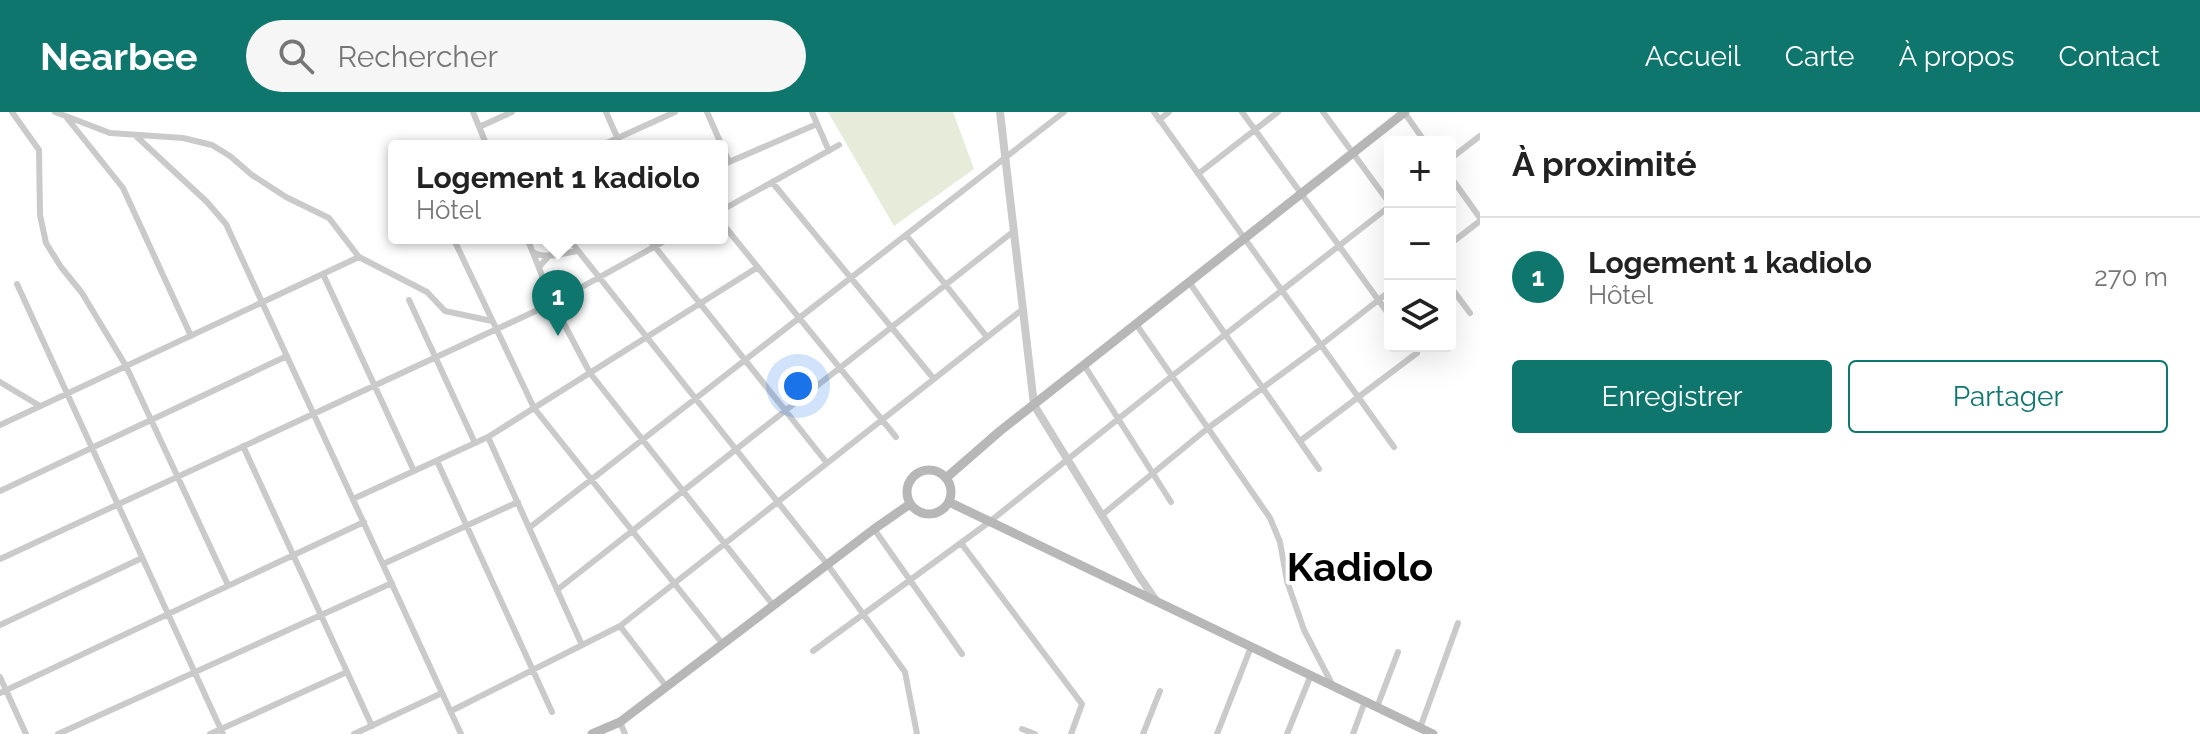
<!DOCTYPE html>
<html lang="fr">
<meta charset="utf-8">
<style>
body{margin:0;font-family:Raleway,sans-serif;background:#f6f6f6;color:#222}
.controls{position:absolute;right:24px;top:24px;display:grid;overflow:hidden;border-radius:8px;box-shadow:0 8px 32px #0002}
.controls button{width:72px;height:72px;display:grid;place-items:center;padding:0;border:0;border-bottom:2px solid #e0e0e0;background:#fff;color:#222;font:40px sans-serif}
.you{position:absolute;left:798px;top:274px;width:28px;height:28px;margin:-20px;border:6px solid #fff;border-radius:50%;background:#1a73e8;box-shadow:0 0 0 12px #1a73e833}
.badge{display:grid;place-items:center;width:52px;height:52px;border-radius:50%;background:#0f766e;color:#fff;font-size:26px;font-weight:700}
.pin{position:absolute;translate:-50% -66px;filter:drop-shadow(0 2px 4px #0008)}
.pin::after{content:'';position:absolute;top:42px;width:28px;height:24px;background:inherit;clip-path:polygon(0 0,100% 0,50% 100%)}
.popup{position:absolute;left:388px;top:28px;width:340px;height:104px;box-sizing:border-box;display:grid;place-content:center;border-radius:8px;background:#fff;filter:drop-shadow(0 2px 6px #0005);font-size:26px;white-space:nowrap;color:#767676}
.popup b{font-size:30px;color:#222}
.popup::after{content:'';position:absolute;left:50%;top:100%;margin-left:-16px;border:16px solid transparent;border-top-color:#fff}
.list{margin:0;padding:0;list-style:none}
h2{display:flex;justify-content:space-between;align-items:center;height:104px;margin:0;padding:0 32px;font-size:34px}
h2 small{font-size:26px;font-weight:400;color:#767676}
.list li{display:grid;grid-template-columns:52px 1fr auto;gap:24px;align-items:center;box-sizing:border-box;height:120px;padding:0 32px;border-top:2px solid #e0e0e0}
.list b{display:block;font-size:30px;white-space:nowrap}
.list p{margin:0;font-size:26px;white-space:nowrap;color:#767676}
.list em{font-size:26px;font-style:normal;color:#767676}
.actions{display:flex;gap:16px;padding:24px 32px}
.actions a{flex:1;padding:18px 0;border:2px solid #0f766e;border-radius:8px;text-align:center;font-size:28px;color:#0f766e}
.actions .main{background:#0f766e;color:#fff}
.icon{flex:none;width:44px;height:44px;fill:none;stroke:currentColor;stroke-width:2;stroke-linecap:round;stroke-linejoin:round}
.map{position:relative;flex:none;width:1480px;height:622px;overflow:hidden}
header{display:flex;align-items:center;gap:48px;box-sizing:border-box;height:112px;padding:0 40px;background:#0f766e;color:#fff}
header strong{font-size:38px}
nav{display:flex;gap:44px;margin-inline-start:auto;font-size:28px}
.search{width:560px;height:72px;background:#f6f6f6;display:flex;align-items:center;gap:20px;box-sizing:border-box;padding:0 28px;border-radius:44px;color:#767676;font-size:30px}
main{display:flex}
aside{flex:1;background:#fff}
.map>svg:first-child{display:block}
</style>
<header>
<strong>Nearbee</strong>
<div class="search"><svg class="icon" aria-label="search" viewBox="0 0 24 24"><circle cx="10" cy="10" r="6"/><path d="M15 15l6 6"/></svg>Rechercher</div>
<nav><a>Accueil</a><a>Carte</a><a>À propos</a><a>Contact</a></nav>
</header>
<main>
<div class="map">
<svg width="1480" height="622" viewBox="0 0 1480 622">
<rect width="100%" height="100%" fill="#fff"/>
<path fill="#e6ecd9" d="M828,0H953L974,57L894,114Z"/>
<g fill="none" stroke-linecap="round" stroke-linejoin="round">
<path stroke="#cacaca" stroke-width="6" d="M12,0L39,38L40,103L46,131L61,155L82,181L126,254L228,473
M55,0L110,21L183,26L212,33L230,44L252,63L286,85L329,106L359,145L427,180L445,199L492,209
M473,0L487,34
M606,0L621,34
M707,0L722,34
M812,0L829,39
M1154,0L1394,335
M1242,0L1390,204
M1323,0L1390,92
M1404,0L1425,30
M67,6L123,76L191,224
M1159,8L1169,0
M479,15L512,0
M136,24L207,90L226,112L461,622
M600,34L675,0
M722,34L729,50
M1450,47L1480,24
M722,53L817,12
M1198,62L1278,0
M1450,64L1480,106
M772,70L934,267
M722,98L839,33
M722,111L896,325
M906,123L987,225
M527,126L553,191L590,261L773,493
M568,126L827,452L905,560L917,622
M648,126L827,351
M456,132L534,296L722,531
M1450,132L1480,109
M533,140C546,148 563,141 578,139
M539,155L565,126
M323,162L414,359
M1189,170L1319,357
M17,172L223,622
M1450,174L1470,201
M409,188L475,331
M1136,212L1270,406L1280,430L1287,469L1304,518L1333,574
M1084,253L1171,390
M0,270L40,294
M0,313L359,145
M488,325L582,533
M1300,329L1417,241L1412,234
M243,334L372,614
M437,349L552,600
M0,379L287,244
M353,387L488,325L758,155
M1102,403L1208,316L1321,233L1390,179
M529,416L1064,0
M874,417L962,542
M961,431L1082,592L1071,622
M0,447L553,191L670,126
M383,452L518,390
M557,478L1014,119
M0,513L142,446
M620,514L666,574
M813,539L988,411L1172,264L1390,94
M0,565L26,622
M0,581L364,410
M1377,595L1398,540
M451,599L620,514L1023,197
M620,610L625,622
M1420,616L1458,511
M1022,617L1035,622
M58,622L392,471
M210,622L347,560
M354,622L442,581
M1143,622L1160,579
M1217,622L1251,535
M1287,622L1311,563
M1353,622L1365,589"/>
<path stroke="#cacaca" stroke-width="8" d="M1000,0L1034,293L1139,464L1157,490"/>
<path stroke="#b7b7b7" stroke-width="9" d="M907 380a22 22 0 1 1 44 0a22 22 0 1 1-44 0Z
M946,366L1000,319L1405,0
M949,390L1433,622
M592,622L620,610L874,417L910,392"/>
</g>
<g text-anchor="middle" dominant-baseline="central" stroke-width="8" stroke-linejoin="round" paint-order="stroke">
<g font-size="40" font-weight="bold" fill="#000" stroke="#fff">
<text x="1360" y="454">Kadiolo</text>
</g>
</g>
</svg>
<div class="controls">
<button>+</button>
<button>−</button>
<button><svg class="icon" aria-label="layers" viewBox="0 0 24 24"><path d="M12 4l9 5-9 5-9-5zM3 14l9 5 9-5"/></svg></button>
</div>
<div class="you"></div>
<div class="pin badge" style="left:558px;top:224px">1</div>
<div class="popup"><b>Logement 1 kadiolo</b>Hôtel</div>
</div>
<aside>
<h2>À proximité<small></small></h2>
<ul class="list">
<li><span class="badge">1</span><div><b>Logement 1 kadiolo</b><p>Hôtel</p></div><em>270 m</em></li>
</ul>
<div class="actions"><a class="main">Enregistrer</a><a>Partager</a></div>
</aside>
</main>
